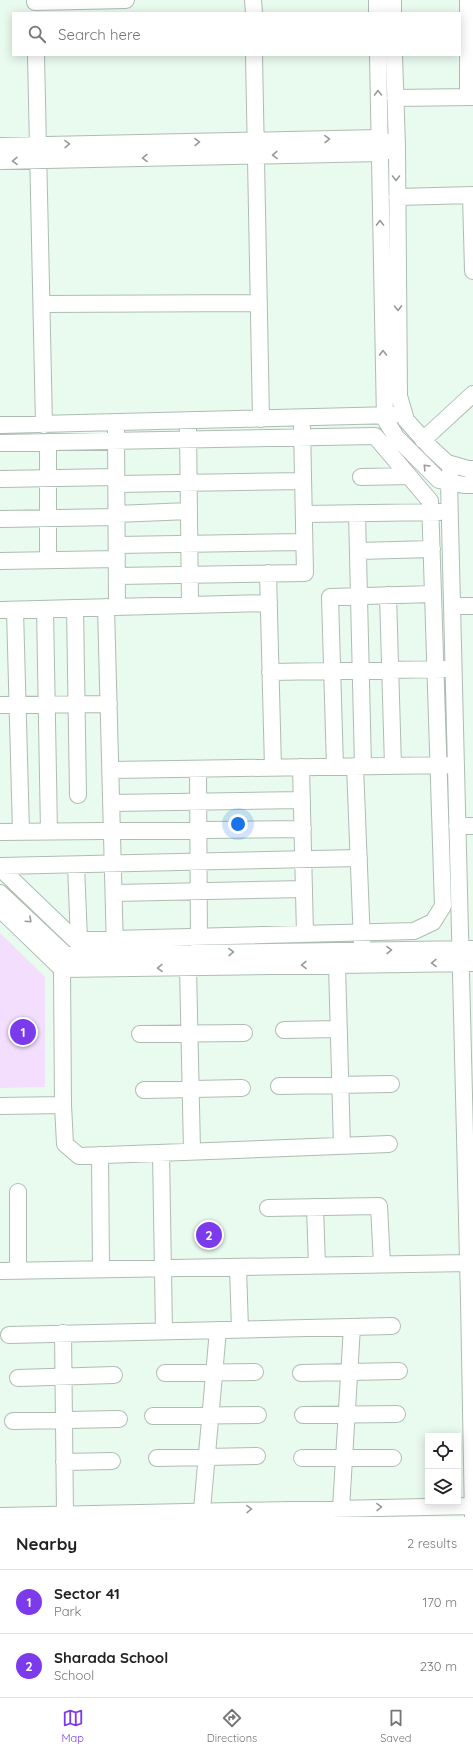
<!DOCTYPE html>
<style>
body{margin:0;font-family:Quicksand,sans-serif;background:#f2f2f2;color:#222}
.controls{position:absolute;right:12px;bottom:12px;display:grid;overflow:hidden;border-radius:0px;box-shadow:0 2px 10px #0003}
.controls button{width:36px;height:36px;display:grid;place-items:center;padding:0;border:0;border-bottom:1px solid #e0e0e0;background:#fff;color:#222;font:20px sans-serif}
.you{position:absolute;left:238px;top:824px;width:14px;height:14px;margin:-10px;border:3px solid #fff;border-radius:50%;background:#1a73e8;box-shadow:0 0 0 6px #1a73e833}
.badge{display:grid;place-items:center;width:26px;height:26px;border-radius:50%;background:#7c3aed;color:#fff;font-size:13px;font-weight:700}
.pin{position:absolute;translate:-50% -50%;border:2px solid #fff;box-shadow:0 1px 4px #0006}
.list{margin:0;padding:0;list-style:none}
h2{display:flex;justify-content:space-between;align-items:center;height:52px;margin:0;padding:0 16px;font-size:17px}
h2 small{font-size:13px;font-weight:400;color:#767676}
.list li{display:grid;grid-template-columns:26px 1fr auto;gap:12px;align-items:center;box-sizing:border-box;height:64px;padding:0 16px;border-top:1px solid #e0e0e0}
.list b{display:block;font-size:15px;white-space:nowrap}
.list p{margin:0;font-size:13px;white-space:nowrap;color:#767676}
.list em{font-size:13px;font-style:normal;color:#767676}
.icon{flex:none;width:22px;height:22px;fill:none;stroke:currentColor;stroke-width:2;stroke-linecap:round;stroke-linejoin:round}
.map{position:relative;flex:none;width:473px;height:1517px;overflow:hidden}
.search{position:absolute;background:#fff;box-shadow:0 2px 10px #0003;left:12px;right:12px;top:12px;height:44px;display:flex;align-items:center;gap:10px;box-sizing:border-box;padding:0 14px;border-radius:0px;color:#767676;font-size:15px}
.sheet{height:180px;background:#fff}
nav{display:flex;justify-content:space-around;align-items:center;box-sizing:border-box;height:56px;border-top:1px solid #e0e0e0;background:#fff;font-size:11px;color:#767676}
nav a{display:grid;justify-items:center;gap:2px}
nav .on{color:#7c3aed}
.map>svg:first-child{display:block}
</style>
<div class="map">
<svg width="473" height="1517" viewBox="0 0 473 1517">
<rect width="100%" height="100%" fill="#e9faee"/>
<path fill="#f3dffd" d="M0,933L45,977V1087L0,1088Z"/>
<g fill="none" stroke-linecap="round" stroke-linejoin="round">
<g stroke="#adbdb2" stroke-width="18">
<path id="minor" d="M253,0L254,13
M377,0V13
M393,0V13
M35,2L126,0
M36,55L44,425
M254,55L261,419
M378,55L385,419L396,437L439,480L464,485H473
M394,55L397,147L399,396L406,420L431,448L447,463L468,469H473
M468,97V0
M395,98L473,97
M0,146L379,138L387,142
M0,161L379,153L389,150
M471,195L473,271
M397,197L473,195
M42,304L259,303
M0,425L394,415
M188,429L190,605
M116,431L117,607
M423,440L473,394
M48,442V560
M0,443L375,436L430,501L443,906L433,922L414,931L75,940L0,868
M451,464L449,482L469,1300L473,1517
M361,477L409,476
M0,479L116,477
M116,484L303,481
M357,513L363,766
M116,514L189,511
M304,514L440,512
M0,519L116,517
M117,545L304,542
M358,551L432,549
M0,561L117,559
M268,573L273,768
M117,576L305,573L302,427
M388,595L393,766
M452,606H473
M106,607L115,950
M75,608L78,795
M45,609L49,832
M0,610L269,603
M15,610L21,832
M270,672L445,669
M0,705L109,704
M355,766L362,943
M301,767L305,934
M335,767L330,597L433,594
M198,769L199,947
M111,770L449,765
M111,803L302,800
M457,826H473
M0,832L303,829
M76,865L79,940
M0,866L359,858
M0,893L66,955L473,949
M114,893L304,889
M0,909L62,969L473,963
M337,965L342,1146
M188,967L192,1151
M284,1030L339,1029
M140,1034L244,1033
M279,1086L391,1084
M144,1090L242,1088
M63,1105L65,1144L79,1156L389,1144
M0,1106L63,1105L62,969L65,960
M161,1153L164,1331
M100,1155L101,1269
M315,1207L317,1266
M268,1208L379,1206L382,1264
M238,1267L240,1329
M0,1271L468,1263
M18,1271V1192
M63,1333L65,1514
M9,1335L392,1326
M165,1373L255,1372
M301,1373L399,1371
M18,1378L114,1375
M303,1415L397,1414
M153,1416L258,1415
M13,1421L119,1419
M157,1458L257,1456
M302,1458H393
M64,1462L112,1461
M341,1508L352,1327
M202,1510L218,1330
M0,1516L473,1506"/>
</g>
<use href="#minor" stroke="#fff" stroke-width="16"/>
</g>
<defs><path id="oneway-chevron" d="M-2-3.5L2.5 0L-2 3.5" fill="none" stroke-width="1.6" stroke-linecap="round" stroke-linejoin="round"/></defs>
<g stroke="#979a98">
<use href="#oneway-chevron" transform="translate(378 93) rotate(-91)"/>
<use href="#oneway-chevron" transform="translate(327 139) rotate(-1)"/>
<use href="#oneway-chevron" transform="translate(197 142) rotate(-1)"/>
<use href="#oneway-chevron" transform="translate(67 144) rotate(-1)"/>
<use href="#oneway-chevron" transform="translate(275 155) rotate(179)"/>
<use href="#oneway-chevron" transform="translate(145 158) rotate(179)"/>
<use href="#oneway-chevron" transform="translate(15 161) rotate(179)"/>
<use href="#oneway-chevron" transform="translate(396 178) rotate(90)"/>
<use href="#oneway-chevron" transform="translate(380 223) rotate(-91)"/>
<use href="#oneway-chevron" transform="translate(398 308) rotate(89)"/>
<use href="#oneway-chevron" transform="translate(383 353) rotate(-91)"/>
<use href="#oneway-chevron" transform="translate(426 467) rotate(-134)"/>
<use href="#oneway-chevron" transform="translate(29 920) rotate(43)"/>
<use href="#oneway-chevron" transform="translate(389 950) rotate(-1)"/>
<use href="#oneway-chevron" transform="translate(231 952) rotate(-1)"/>
<use href="#oneway-chevron" transform="translate(434 963) rotate(179)"/>
<use href="#oneway-chevron" transform="translate(304 965) rotate(179)"/>
<use href="#oneway-chevron" transform="translate(160 968) rotate(179)"/>
<use href="#oneway-chevron" transform="translate(379 1507) rotate(-1)"/>
<use href="#oneway-chevron" transform="translate(249 1509) rotate(-1)"/>
</g>
</svg>
<div class="controls">
<button><svg class="icon" aria-label="locate" viewBox="0 0 24 24"><circle cx="12" cy="12" r="6"/><path d="M12 2v4M12 18v4M2 12h4M18 12h4"/></svg></button>
<button><svg class="icon" aria-label="layers" viewBox="0 0 24 24"><path d="M12 4l9 5-9 5-9-5zM3 14l9 5 9-5"/></svg></button>
</div>
<div class="you"></div>
<div class="pin badge" style="left:23px;top:1032px">1</div>
<div class="pin badge" style="left:209px;top:1235px">2</div>
<div class="search"><svg class="icon" aria-label="search" viewBox="0 0 24 24"><circle cx="10" cy="10" r="6"/><path d="M15 15l6 6"/></svg>Search here</div>
</div>
<section class="sheet">
<h2>Nearby<small>2 results</small></h2>
<ul class="list">
<li><span class="badge">1</span><div><b>Sector 41</b><p>Park</p></div><em>170 m</em></li>
<li><span class="badge">2</span><div><b>Sharada School</b><p>School</p></div><em>230 m</em></li>
</ul>
</section>
<nav>
<a class="on"><svg class="icon" aria-label="map" viewBox="0 0 24 24"><path d="M3 6l6-2 6 2 6-2v14l-6 2-6-2-6 2zM9 4v14M15 6v14"/></svg>Map</a>
<a><svg class="icon" aria-label="directions" viewBox="0 0 24 24"><path d="M12 3l9 9-9 9-9-9zM9 14v-3h6M13 9l2 2-2 2"/></svg>Directions</a>
<a><svg class="icon" aria-label="saved" viewBox="0 0 24 24"><path d="M7 4h10v16l-5-4-5 4z"/></svg>Saved</a>
</nav>
